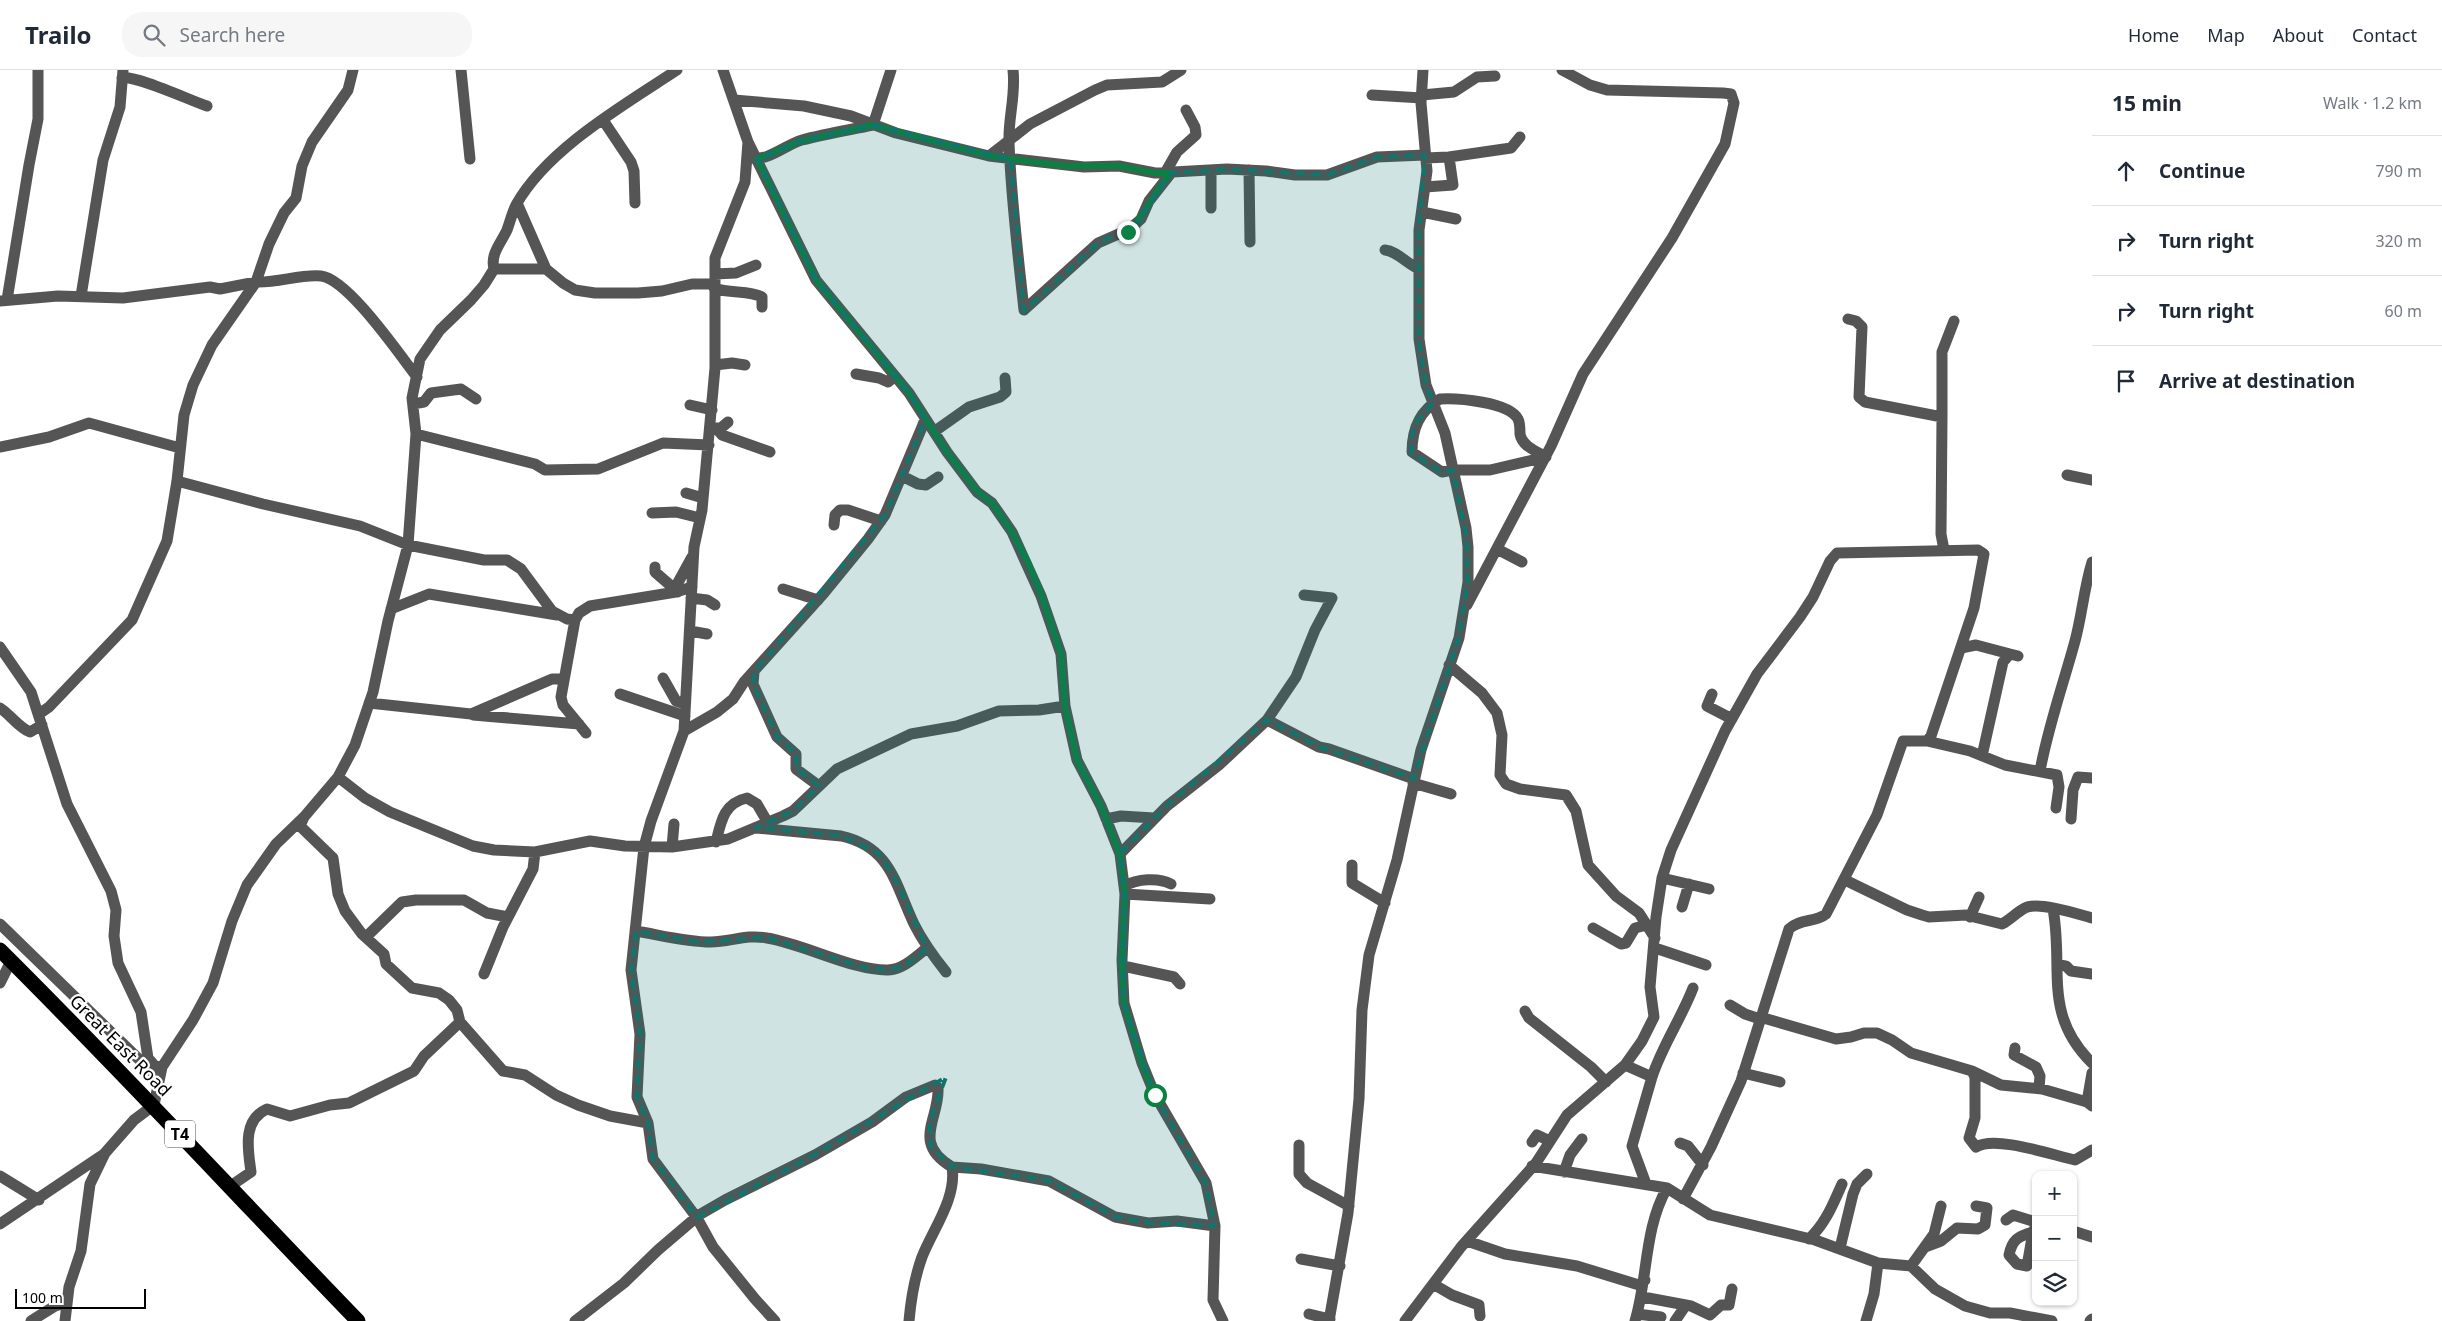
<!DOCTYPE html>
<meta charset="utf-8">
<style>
body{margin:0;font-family:"Noto Sans",sans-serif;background:#f6f6f7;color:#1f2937}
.controls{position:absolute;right:15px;bottom:15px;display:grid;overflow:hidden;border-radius:10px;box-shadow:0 1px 4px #0004}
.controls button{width:45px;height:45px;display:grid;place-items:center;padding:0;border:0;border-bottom:1px solid #e0e1e3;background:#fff;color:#1f2937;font:25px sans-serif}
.scale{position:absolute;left:15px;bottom:12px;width:131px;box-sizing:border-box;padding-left:5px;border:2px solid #000;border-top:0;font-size:14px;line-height:18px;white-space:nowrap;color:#000;-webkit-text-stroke:4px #fff;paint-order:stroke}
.stop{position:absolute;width:15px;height:15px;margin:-11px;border:4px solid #0b8043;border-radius:50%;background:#fff}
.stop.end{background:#0b8043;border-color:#fff;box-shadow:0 1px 5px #0008}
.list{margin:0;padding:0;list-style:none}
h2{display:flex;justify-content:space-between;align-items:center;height:65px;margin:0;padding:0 20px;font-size:21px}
h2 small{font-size:16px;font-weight:400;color:#747a83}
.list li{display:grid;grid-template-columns:32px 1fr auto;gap:15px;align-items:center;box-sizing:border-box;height:70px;padding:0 20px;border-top:1px solid #e0e1e3}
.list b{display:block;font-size:19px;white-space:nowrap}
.list em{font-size:16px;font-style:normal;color:#747a83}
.icon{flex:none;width:28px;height:28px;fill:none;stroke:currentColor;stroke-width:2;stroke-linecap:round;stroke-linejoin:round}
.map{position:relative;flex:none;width:2092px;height:1251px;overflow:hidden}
header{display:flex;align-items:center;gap:30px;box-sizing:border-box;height:70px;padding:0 25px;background:#fff;border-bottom:1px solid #e0e1e3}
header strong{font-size:24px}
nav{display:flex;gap:28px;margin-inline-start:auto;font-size:18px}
.search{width:350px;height:45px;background:#f6f6f7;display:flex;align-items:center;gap:12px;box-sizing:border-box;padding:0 18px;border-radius:20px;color:#747a83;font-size:19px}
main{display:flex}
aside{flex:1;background:#fff}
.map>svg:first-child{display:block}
</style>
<header>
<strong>Trailo</strong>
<div class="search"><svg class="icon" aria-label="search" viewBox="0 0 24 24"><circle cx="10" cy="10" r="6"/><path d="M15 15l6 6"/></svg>Search here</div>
<nav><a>Home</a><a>Map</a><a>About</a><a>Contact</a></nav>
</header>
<main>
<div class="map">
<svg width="2092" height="1251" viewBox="0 0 2092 1251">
<rect width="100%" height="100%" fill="#fff"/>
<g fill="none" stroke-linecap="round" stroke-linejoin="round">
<path stroke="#555" stroke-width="11" d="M461,0L470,89
M723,0L748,72L816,210L909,323L947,382L977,422L992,433L1012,462L1041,526L1061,584L1065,636L1077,690L1101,736L1120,784L1125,824L1122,890L1124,933L1142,993L1155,1025L1206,1113L1215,1156L1213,1230L1223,1251
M1013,0C1016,25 1008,48 1009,72C1011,129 1018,184 1024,240
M122,8C136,5 189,30 207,36
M1372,25L1422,28
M1422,25L1454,22L1477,7L1495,6
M734,30L804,36L851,46L896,63L989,86L1084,97L1119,96L1155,103L1227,99L1266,101L1295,105H1327L1377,87L1425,85
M603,50L631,92L634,101L635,133
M748,72L745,112L715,188V298L702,440L694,477L684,661L651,751L644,777L631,900L640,964L637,1027L648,1053L653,1089L697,1148L713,1177L755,1229L775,1251
M989,86L1030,54L1095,20L1107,15L1162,12L1181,0
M1449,87L1511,78L1520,67
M751,88C769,91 785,75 802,70C825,64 849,60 873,55L891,0
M1249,100L1250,172
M1165,103L1177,82L1196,65L1195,57L1186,40
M1425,117L1453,115L1449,87L1425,88
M517,133L546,199L563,213L575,220L595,223H638L662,221L692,214H714
M1211,138V100
M1422,142L1456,149
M1385,180C1397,181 1407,194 1419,199
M494,199H546
M715,204L736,203L756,195
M714,218C730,224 749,220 762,227V237
M81,226L103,90L120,37L123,0
M7,230L29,95L38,49V0
M0,231L58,226L123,228L210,217L220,219L256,212L269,174L284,143L296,128L302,96L312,72L348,20L353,0
M1024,240L1098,173L1130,159L1141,149L1149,131L1171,103
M1848,249L1856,251L1862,257L1859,327L1865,332L1942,347L1941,464L1944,480
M715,295L732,293L745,295
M856,304L879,308L888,312L895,306
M1440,329C1458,328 1509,332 1518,349C1520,353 1520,360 1520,364C1522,376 1536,381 1546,387L1490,400H1453L1442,402L1412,382C1412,359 1419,341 1440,329Z
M413,334L424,332L431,323L461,319L476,329
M690,335L712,340
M1942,347V282L1954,251
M712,358H721L728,352
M716,358L722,365L770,382
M935,361L969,337L1000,327L1006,322L1005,308
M416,364L535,394L545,400L598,399L663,373L709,375
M0,377L49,367L89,353L180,378
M2067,405L2092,410
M902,406L918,414L926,415L938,407
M177,411L263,434L360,456L408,475L484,490H507L521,499L552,541L567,549L575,550L579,543L590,536L676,522L692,517
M686,423L703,428
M652,443L676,442L700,448
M834,455L835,445L840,440H848L881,451
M1497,479L1522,492
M655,497V502L678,522
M675,518L692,487
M783,519L818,530
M691,528L707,530L715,535
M1467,535L1551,376L1583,304L1672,168L1725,74L1734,33L1731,24L1723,23L1607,20L1590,15L1562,0
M391,539L429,524L557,545
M575,550L561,627L563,635L586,663
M690,561L707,564
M0,577L31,622L67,734L111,821L116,840L114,866L118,893L141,942L148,988L155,996L162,997
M1961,578L1976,575L2010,584
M1449,595L1482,623L1497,643L1502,665L1500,705L1506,714L1520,719L1566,725L1576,741L1588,795L1616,826L1639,843L1655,868
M754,602L753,614L777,667L796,684V699L819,716
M663,608L676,631L685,634
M620,624L685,646
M1712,624L1707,636L1732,649
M369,633L471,644L552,609H563
M0,638C12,646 18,657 30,662L42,655
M39,644L49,637L132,550L167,471L177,411L184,345L193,315L212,275L256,212C278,213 300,204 321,206C348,209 399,284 417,307
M473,645L579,654
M1267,650L1319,677L1329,679L1414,709
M684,661L717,642L733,629L744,612L824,523L868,469L885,445L925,350
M1927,671L1970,681L2005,695L2057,705L2059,717L2056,738
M1982,686L2003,592L2010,584L2018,586
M2040,701C2048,657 2063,615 2075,571C2082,545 2084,518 2092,492
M338,707L365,728L390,742L473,776L494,780L535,782L590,771L625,776L672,777L728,769L783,746L793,741L837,699L911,664L957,656L999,641L1039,640L1065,636
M1413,713L1451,724
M304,747L300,756L333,788L338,824L345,841L362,864L384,884L386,894L412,918L439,923L449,930L457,940L460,952L503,1001L525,1005L556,1025L578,1035L610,1046L648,1053
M1106,749L1121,746L1154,748
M2071,749L2073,720L2078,707L2092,708
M756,758L841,766C891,777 895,814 914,854C923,872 934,887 946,902
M716,772C721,751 724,733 747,728L757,734L768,753
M672,777L674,754
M1120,784L1167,736L1219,695L1267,650L1296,607L1315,560L1332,528L1304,525
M1352,795V813L1385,833
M1662,808L1709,819
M1845,810L1907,840L1922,845L1929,847L1966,845L2002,854C2011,849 2017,842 2025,838C2038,831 2078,844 2092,848
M1124,816C1137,809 1158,807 1171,814
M1125,824L1210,829
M1682,837L1689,814
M2053,839C2064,898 2042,944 2092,993
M1970,847L1979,827
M0,854L151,1001
M1593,858L1621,874L1626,873L1635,858L1647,855
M636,861C660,865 686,872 711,872C730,872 747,864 767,868C804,874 854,901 888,900C904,899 915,887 927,878
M366,867L402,832L416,830H464L487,843L508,847
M1655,878L1706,895
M2057,894L2066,896L2071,901L2092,904
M1123,896L1174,907L1180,914
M484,904L503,857L533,799L535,782
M0,913L11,891
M1730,935L1745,944L1760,949
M1525,941L1529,948L1591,997L1606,1012
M1760,947L1836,969L1851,967L1864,963H1877L1892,970L1911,983L1972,1001L1975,1007V1048L1969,1068L1976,1077C1995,1065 2052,1085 2075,1090L2092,1080
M2015,978L2014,985L2036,997L2040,1006L2039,1018
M1625,995L1652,1007L1632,1076L1646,1114
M1972,1001L2001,1015L2042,1019L2087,1032L2092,1036
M1743,1003L1780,1012
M1652,1007C1662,976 1681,949 1693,918
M2087,1032L2092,1003
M1532,1072L1537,1065L1550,1071
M1680,1073L1688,1076L1703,1095
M1299,1075V1104L1307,1113L1349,1136
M1532,1096L1667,1118L1710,1145L1815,1170L1878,1193L1911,1196L1935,1219L1965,1236L1990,1243H2010L2052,1251
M952,1097L981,1099L1049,1111L1115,1147L1148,1153L1177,1151L1215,1156
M1564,1102L1570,1085L1582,1069
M0,1106L39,1130
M229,1117L251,1102C248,1080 242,1050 267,1039L290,1046L330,1035L349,1033L414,1001L424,986L460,952
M2006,1150L2013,1145L2036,1152
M0,1154L104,1084
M2073,1161L2092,1167
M2033,1162C2018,1166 2012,1170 2009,1185L2017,1194L2027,1196L2033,1162L2036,1156
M1809,1169C1826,1153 1833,1134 1842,1114
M1467,1171L1505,1184L1577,1196L1639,1215L1645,1210
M1925,1177L1941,1171L1957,1158L1978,1159L1985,1155L1987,1138L1976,1136
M1840,1178L1853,1124L1857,1114L1867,1104
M1301,1189L1340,1196
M1911,1196L1934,1164L1941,1136
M1433,1214L1452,1225L1479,1235L1480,1246
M1643,1227L1691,1236L1710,1245L1721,1235H1729L1732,1219
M1309,1244L1330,1249
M1637,1244L1661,1247
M31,1251L55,1236L66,1233
M65,1251L69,1217L81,1181L90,1114L105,1083L134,1050L154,1035L162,997L193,950L213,913L232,851L247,815L276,774L304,747L338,707L355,675L373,622L388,551L408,475L416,364L412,328L420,289L440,260L471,230L484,215L494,199C490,184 501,173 507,160C510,152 512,143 516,135C547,79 624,35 677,0
M575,1251L624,1213L658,1180L699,1145L725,1130L815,1085L872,1052L906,1027L935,1015L938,1018C940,1048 911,1073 952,1097C957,1128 933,1159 922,1187C914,1209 911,1228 909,1251
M1329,1251L1348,1143L1359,1029L1362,940L1369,885L1397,790L1421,680L1459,568L1468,512V477L1466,458L1445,363L1426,315L1419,269V160L1427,101L1421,33L1423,0
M1405,1251L1461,1177L1536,1093L1567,1045L1625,995L1642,971L1654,947L1650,917L1656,847L1662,808L1671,780L1725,661L1757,604L1800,547L1813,527L1830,491L1837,483L1978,480L1984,484L1974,538L1931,666L1927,671H1903L1877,745L1826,844C1815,853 1800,848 1789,859L1741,1011L1711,1077L1683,1129
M1635,1251C1648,1208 1644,1158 1667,1118
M1675,1251L1686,1235
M1866,1251L1874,1224L1878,1193
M2090,1251L2092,1249"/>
<path stroke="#000" stroke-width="15" d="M0,880C122,1001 238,1127 358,1251"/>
</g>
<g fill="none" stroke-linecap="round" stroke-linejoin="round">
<path stroke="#0b8043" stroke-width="6" d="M1128,162C1146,145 1153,121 1171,103H1155L1119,96H1066L990,86L873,55L800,71L757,89L816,210L909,323L947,382L978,422L992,433L1012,462L1028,492L1042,526L1061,584L1065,636L1077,690L1101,736L1120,784L1125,824L1122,890L1124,933L1142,993L1155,1025"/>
</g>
<path fill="#0f766e" fill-opacity="0.2" stroke="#0f766e" stroke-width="4" stroke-dasharray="10 6" stroke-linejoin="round" d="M873,55L1011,89L1024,241L1098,173L1135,154L1171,103L1227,99L1327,105L1377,87L1425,85L1419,160V269L1426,315L1434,332L1417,352L1412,365V383L1442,402L1453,400L1467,468L1468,512L1459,568L1414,709L1319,677L1267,650L1167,736L1120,784L1125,824L1124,933L1155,1025L1206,1113L1215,1156L1148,1153L1115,1147L1049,1111L952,1097L931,1078L930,1064V1050L946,1007L815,1085L697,1148L653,1089L648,1053L637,1027L640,964L631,900L636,861L699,872L766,867L867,898L887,900L904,896L927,878L895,809L879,784L841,766L756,758L793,741L819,716L796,699V684L777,667L753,614L754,602L885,445L925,350L909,323L816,210L757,89L800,71Z"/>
<g text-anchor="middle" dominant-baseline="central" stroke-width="4.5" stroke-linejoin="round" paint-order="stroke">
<rect fill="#fff" stroke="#4c4c4c" stroke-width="1" x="165" y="1050.5" width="30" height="27" rx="4"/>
<g font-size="16" font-weight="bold" fill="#000">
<text x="180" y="1064">T4</text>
</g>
<g font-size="18" fill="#000" stroke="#fff">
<text transform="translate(121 975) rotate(45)">Great East Road</text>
</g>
</g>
</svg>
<div class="controls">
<button>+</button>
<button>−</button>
<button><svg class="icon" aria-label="layers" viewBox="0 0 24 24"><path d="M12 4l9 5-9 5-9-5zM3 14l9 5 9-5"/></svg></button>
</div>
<div class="scale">100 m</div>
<div class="stop" style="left:1155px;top:1025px"></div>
<div class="stop end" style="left:1128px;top:162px"></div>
</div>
<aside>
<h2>15 min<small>Walk · 1.2 km</small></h2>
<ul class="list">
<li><svg class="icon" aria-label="ahead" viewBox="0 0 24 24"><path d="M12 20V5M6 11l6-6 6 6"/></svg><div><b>Continue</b></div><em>790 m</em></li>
<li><svg class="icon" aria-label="right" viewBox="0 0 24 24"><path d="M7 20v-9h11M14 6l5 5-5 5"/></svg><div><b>Turn right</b></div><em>320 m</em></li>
<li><svg class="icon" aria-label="right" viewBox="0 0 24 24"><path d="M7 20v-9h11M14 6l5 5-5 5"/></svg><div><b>Turn right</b></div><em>60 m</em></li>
<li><svg class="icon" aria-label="arrive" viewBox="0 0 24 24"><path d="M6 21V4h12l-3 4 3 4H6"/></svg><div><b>Arrive at destination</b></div></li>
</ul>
</aside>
</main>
